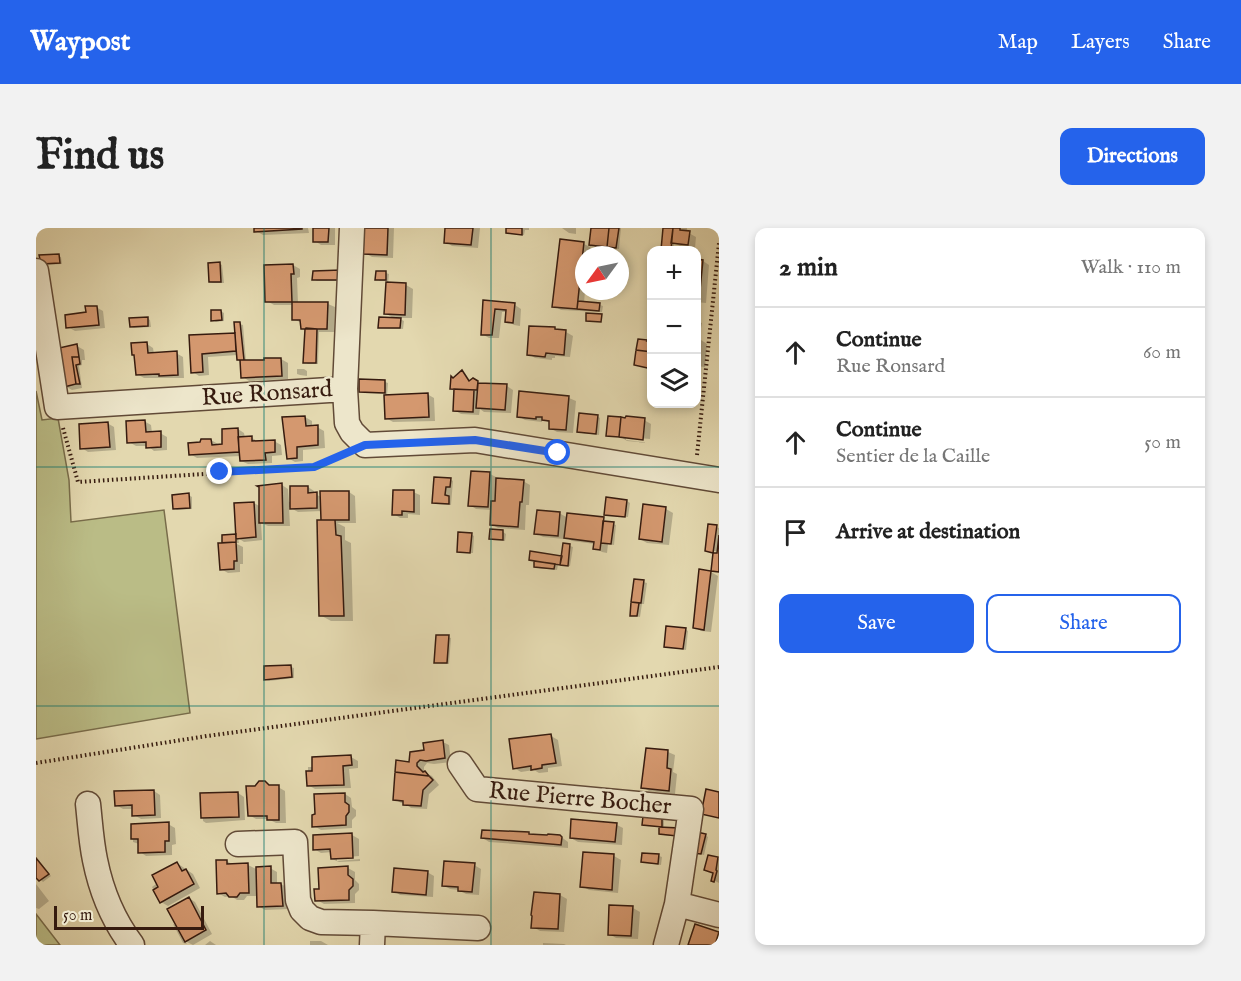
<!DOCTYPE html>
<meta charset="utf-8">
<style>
body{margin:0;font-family:"IM FELL English",serif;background:#f2f2f2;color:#222}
.controls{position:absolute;right:18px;top:18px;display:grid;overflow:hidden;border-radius:12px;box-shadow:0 3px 9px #0003}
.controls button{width:54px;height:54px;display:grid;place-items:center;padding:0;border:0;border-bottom:2px solid #e0e0e0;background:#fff;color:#222;font:30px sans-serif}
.compass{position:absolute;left:539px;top:18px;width:54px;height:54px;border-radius:50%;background:#fff;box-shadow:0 3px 9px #0003;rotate:237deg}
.scale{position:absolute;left:18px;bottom:15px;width:150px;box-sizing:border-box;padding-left:6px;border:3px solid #361b0f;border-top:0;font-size:16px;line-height:21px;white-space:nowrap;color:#361b0f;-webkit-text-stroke:4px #ede6cb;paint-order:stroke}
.stop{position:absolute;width:18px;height:18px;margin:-14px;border:4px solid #2563eb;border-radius:50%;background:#fff}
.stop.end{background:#2563eb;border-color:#fff;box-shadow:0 2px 6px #0008}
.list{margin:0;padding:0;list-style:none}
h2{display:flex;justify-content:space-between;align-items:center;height:78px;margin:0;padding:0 24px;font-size:26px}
h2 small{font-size:20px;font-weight:400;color:#767676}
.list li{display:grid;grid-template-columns:39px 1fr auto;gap:18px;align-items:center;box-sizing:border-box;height:90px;padding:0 24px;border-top:2px solid #e0e0e0}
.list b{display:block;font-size:22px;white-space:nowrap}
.list p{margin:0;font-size:20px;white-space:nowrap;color:#767676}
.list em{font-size:20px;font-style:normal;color:#767676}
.actions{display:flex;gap:12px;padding:18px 24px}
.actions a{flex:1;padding:14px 0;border:2px solid #2563eb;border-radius:12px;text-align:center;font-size:21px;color:#2563eb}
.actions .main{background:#2563eb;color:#fff}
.icon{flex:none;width:33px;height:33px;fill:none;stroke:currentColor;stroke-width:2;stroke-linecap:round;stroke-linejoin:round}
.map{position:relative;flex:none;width:683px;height:717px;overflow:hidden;border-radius:12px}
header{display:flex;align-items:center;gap:36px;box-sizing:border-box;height:84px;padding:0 30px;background:#2563eb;color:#fff}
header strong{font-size:28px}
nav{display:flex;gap:33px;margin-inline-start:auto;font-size:21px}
.intro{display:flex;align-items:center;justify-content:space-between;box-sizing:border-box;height:144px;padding:0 36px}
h1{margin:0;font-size:42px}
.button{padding:15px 27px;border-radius:12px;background:#2563eb;color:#fff;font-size:21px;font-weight:700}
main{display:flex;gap:36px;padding:0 36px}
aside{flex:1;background:#fff;border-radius:12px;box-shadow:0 3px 9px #0003}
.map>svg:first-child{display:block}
</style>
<header>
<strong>Waypost</strong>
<nav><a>Map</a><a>Layers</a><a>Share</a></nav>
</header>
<div class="intro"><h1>Find us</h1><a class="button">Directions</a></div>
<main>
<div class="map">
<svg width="683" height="717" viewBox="0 0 683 717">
<rect width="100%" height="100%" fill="#e3d8af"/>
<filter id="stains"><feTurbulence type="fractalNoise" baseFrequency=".00333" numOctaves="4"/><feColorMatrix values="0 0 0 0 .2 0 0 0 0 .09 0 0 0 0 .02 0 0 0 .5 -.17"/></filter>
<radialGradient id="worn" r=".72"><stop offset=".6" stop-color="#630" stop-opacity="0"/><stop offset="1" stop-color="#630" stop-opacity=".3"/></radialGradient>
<path fill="#babc86" stroke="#786c4a" stroke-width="1.5" d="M0,163L6,192L22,190L33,252L35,294L128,282L154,485L0,511Z
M0,686L24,717H0Z"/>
<path fill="#0003" d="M220,0H272L273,5L227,7L220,3Z
M279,0H299V17H285L279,13Z
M330,0H358L357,30L336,29L329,25Z
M407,0H444L442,20L416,18L410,14L411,1Z
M472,0H493V2H489L488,7L474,6L471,4Z
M526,0H540V6L533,5Z
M556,0H585L583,21L577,20V22L561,20L555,16L553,27H548V63H549L548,75L564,77L567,78L566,84L525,82L518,78L548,16L554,19Z
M629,0H651V4L660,9L659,20L644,18L638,15L637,22H626Z
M22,28L25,29L26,36L9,37L6,35Z
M660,33H667L673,37L670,75L660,74Z
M183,35L186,37L188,55H177L174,54Z
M257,37L264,41V49L261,50L262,75L292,76L299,79L298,104H283L282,136H272L269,134L270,102L266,100V95L257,91V77H238L231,73Z
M304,44L307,53H281L278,51Z
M350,45L353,46L352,56L370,57L377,61L376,90H362L368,93L367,101L346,100L344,99L359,91L349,85L351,53H344L341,51Z
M449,74L479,77L485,81L484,98L478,97L471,93V84H466L463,110H453L446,106Z
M60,79L67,83L69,100L39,103L32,99Z
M185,83L188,85V93L180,94L177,92Z
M111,90L114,92L115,99L98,100L95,99Z
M660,93L666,95L665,100H660Z
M204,96L207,97L210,133L245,131L252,135V151L213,153L207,149L205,133L202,132V127L172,129L173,147L163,148L157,144L155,108L201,106Z
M522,103L530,104L537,108L534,129L519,128V130H516V132L499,130L493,126Z
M660,112H665L671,116L669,139L660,138Z
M111,116L117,120L118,126L140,125L147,129L148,150H108L101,146Z
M41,118L48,122L49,132H46V137L43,138L46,160L36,162L29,158Z
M261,141H268L271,143V148L264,147L261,146Z
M426,144L429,145L435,154L437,152L444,156L471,158L477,162L475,185L448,184L444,181L443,187L425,186L418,182L419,162L416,160L418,151Z
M349,154L352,155L351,168L391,166L398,170L399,193L357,194L350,190L349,166L327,165L324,163Z
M485,164L533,170L540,173L537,205L521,204L514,200V195L509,192L506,191V194L489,192L482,188Z
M561,188L564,190L563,207L546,205L543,203Z
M269,189L276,193V199H281L288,203L289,220L267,222V233L259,234L252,230Z
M608,192L615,196L614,211L590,209V212L614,215L591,213L585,209H574L571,207Z
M108,193L115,197L116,205H124L131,209V222L118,223L112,218H100L93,214Z
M71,195L78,199L80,222L52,224L46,220Z
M202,201L208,205L209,210H216L223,214L238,213L245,217L246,227L236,228V235L212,236L205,233V228L161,230L154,226L175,212L182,216V218H188Z
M454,246L460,249V252L487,253L494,257L493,277H490L489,302L462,300L455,296L456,282L440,281L434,277Z
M414,251L417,253L415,277L400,276L397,274Z
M246,257L252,261L253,274H256L272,259L278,263V266L286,269L313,264L319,268L320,295H301L309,299V312L315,315L317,393H295L284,387L291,294L286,283L262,284L253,279L254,298H232L225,295L226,312L208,314L202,310L203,315H199L207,319V336H204V344L192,345L185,341L201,308L200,276L218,275L225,279Z
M377,264L384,267V287L372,286V290H364L358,286Z
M153,267L156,269V281L141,282L138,280Z
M591,273L594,275L592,289L573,287L570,286Z
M630,281L637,285L633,317L611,315L604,311Z
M523,285L532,290L567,291L577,296L580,297L578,317L572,316L571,325L566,324L559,320V316L536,313L528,308V311L507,309L500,305Z
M680,299L683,300V324L672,322Z
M455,303L467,304L470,306L469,313L457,312L454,310Z
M435,306L438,308L437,325H425L422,323Z
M534,318L537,319L534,338L522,337L521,342L502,340L499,338L500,334L494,332L527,329Z
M675,344L682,348L675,404L665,403L658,399Z
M600,352L611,355L608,376H606L604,389L595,387Z
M649,401L652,403L650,422L632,419L629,418Z
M412,409L415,410L413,436L403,435L400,434Z
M255,439L258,440V450L233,453L230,452Z
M515,508L522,512L526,538L512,540V544L503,545L498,542L485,544L478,540Z
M407,514L413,517L415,534L398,536L391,535L388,539V544L396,548L403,557L393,566L391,581L375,580L369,575H365L359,571L375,535L390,523Z
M632,524L639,527L637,544L641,546L639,566L613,563L607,559Z
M315,529L322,533V540L313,541L315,560L279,561L272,557V539H277Z
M236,559H242L249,563L250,595H240L232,591H220L213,587Z
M118,563L124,567L125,590L105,591L98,587V581H87L80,577Z
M202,565L208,569L209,592L170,595L167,593L166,566Z
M309,566L315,570L316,579L320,582V588L316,592V600L285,602L278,598Z
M625,590L628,592V601L644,609L627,607L624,605L625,599L610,598L608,597Z
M132,596L139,600L140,616L136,617V627L110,628L104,624L103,616L97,614V597Z
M581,597L587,600L586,617L542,614L535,610Z
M493,605L496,607L524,608L532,614V620L453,614L447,610Z
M316,607L323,611V628L301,630V633L324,631V633L303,634L296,631V624L285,625L278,621Z
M669,607L672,609L668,627L661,625Z
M549,625L578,628L585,632L582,665L553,662L546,658Z
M623,628L626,629L625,637L610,635L607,634Z
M674,628L683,631V655L677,652L679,645Z
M0,630L15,648L7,654L0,647Z
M191,633L197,637H212L222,642L234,640L241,644V656H245L252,660L253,681L229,682L222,678V668H211L208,672H201L195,668L189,669L182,665Z
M141,635L157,646L164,660L132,678L125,674L116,659L120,656L123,658Z
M438,637L445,641L443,667L430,666L423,662L414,661L407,657Z
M312,640L319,644V652L323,656V662L319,666V675L288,676L281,672L285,662Z
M391,644L398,648L397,669L364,667L358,663Z
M0,656L13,673L3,681L0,680Z
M499,666L524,667L531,671L528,704L504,703L497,699Z
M153,670L159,674L176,706L157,717L149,713L151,716L147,715L137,696L142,698Z
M575,679L597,680L604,684L602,711L580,710L573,706Z
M660,698L683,705V717H654Z
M174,713L180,717H169Z
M274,713H285L292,717H274Z
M507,715L528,716L530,717H507Z"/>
<path fill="#d4986f" stroke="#361b0f" stroke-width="1.5" d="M218,0H266V1L218,4Z
M277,0H293L292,14H277Z
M328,0H352L351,27L327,26Z
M409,0H437L435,17L408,15Z
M470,0H486V7L470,5Z
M555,0H573L571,19L553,17Z
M573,0H583L580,20L571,19Z
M627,0H637L635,22H625Z
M637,0H644V2L654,3L652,17L635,15Z
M524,11L548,14L541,81L516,79Z
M23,26L24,35L5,36L3,27Z
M660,31L667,32L663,72L660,71Z
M184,34L185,54H173L172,35Z
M257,36L258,46H255L256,74H229L228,37Z
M305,42L304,52H276L277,43Z
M340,43H350V52H339Z
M350,54L370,55L369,87L348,86Z
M447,72L479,75L477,95L469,94L470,82L459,81L456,107H445Z
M542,73L564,75L563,83L541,81Z
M256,74H292L291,101H265L264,92H256Z
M49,78H61L63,97L30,100L29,87L50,84Z
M175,82H185L186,92L175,93Z
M550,85L566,86L565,94L550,93Z
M112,89V98L94,99L93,90Z
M343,89L365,90L364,100H342Z
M198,94H204L208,132H201Z
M493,98L519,99V101L530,102L528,127L510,125L509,129L491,127Z
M270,100L281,101L280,135H267L269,101Z
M199,105L200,123L166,126L167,144L155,145L153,107Z
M602,111L612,112L611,113L616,114V124L600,122Z
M111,114L112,125L141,123L142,147L123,148V146L100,147L98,127H96L95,115Z
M41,116L43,129H36L40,156L28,159L23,120Z
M600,122L616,124V141L598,137Z
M36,129H43L44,136L40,137L44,156H40Z
M228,130H245L246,148L205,150L204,132H228Z
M426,142L433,153L437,150L442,153L441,162L414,161L415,148L417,150Z
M323,151L349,152V165L323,164Z
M442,155L471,156L469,182L440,180Z
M418,161L438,162L437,184L417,183Z
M483,163L533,168L530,202L513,201V193L506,192V189H500V191L481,189Z
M392,165L393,189L349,191L348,167Z
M543,185L562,187L560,206L541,204Z
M269,188L270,198L282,197V217L261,219V230L251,231L246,189Z
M572,188L585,189L583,209L570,208Z
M590,188L609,190L607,212L583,209L585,189L589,190Z
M109,192L110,204L125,203V219L110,220V214L91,215L90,193Z
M72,194L74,219L44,221L43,196Z
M202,200L203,224L153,227L152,215L164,214L165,211H175L176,217L186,216V201Z
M216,208V213L239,212V224L229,225L230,232L204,233L202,209Z
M435,243L454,244L452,279L432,278Z
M398,249L415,250L414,259H410L409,267L413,268V276L396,275Z
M460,250L488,252L486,274H484L482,299L454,297L455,273H459Z
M246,255L247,295H223V259L221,258Z
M254,258H272V265L281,264V280L254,281Z
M357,262H378V284L366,283V287H356Z
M284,263H313V292H285Z
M153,265L154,280L137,281L136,267Z
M570,269L591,272L589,289L568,287Z
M218,274L220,309L200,311L198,275Z
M607,276L630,279L626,314L603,311Z
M501,282L524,284L522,308L498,306Z
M531,285L568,289L564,322L557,321L558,314L528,310Z
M281,292H299L300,307L305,308L308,388H283Z
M567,293L578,294L575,316L565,315Z
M672,296L681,297L677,325L669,323Z
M454,301L467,302V312L453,311Z
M422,304L436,305L434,325L421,324Z
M200,306V314L186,315V307Z
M683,307V344L675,343L677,325H681Z
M200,314L201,333H198V341L184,342L182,315Z
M527,315L534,316L532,338L524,337Z
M494,323L526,328L524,337L493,332Z
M498,333L519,336L518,341L498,339Z
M663,341L675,343L668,402L657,400Z
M598,351L608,352L605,375L595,374Z
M595,374L603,375L601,388H594Z
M630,398L650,400L647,421L628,419Z
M400,407H413L411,435H398Z
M255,437L256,449L228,452V438Z
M515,506L520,535L506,537V540L495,542V538L477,541L473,511Z
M407,512L409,530L390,533L384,532L381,535V538L387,544L389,543L393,548L359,544L360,532L373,534L374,524L388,522L387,515Z
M610,520L632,522L631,540L635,541L633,563L605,560Z
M315,527L316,537L307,538L308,557L271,558L270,543H276V529Z
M359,544L393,548L397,552L387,562L385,578L367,577V573L357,572Z
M223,553H229L233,557H243V592H231V588H212L210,558H219Z
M670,561L683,564V590L665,586Z
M118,562L119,587L96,588V577L79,578L78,563Z
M202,564L203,589L165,590L164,565Z
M309,565V574L313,577V584L310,588V597L276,599V587L279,586L278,566Z
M607,588L626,589V599L606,597Z
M535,591L581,595L579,614L534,610Z
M133,594V613H129V624L102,625V611H95V596Z
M623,599L643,600L641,608L623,606Z
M446,602L493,604V606L511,607L512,606L524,607L526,609L525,617L445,610Z
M661,604L670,606L665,626L656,625Z
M316,605L317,630L295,631L294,621L277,622V607Z
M547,624L578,626L576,662L544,659Z
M606,625L623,626L622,636L605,634Z
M672,627L682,629L680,642L681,643L678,654L675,653L677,645L668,642Z
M0,630L13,646L3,653L0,650Z
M180,632H191V636L212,635L213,665H204L201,669H193L190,665L181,666Z
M408,633L439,635L436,664L422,663V659L406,658Z
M141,634L146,643L150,641L158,656L124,675L117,662L122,659L116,647Z
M235,638V655H245L247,678L221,679L220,639Z
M312,638V647L317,651V658L313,662V672L279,673L278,661H283L282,640Z
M358,640L392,643L390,667L356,664Z
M498,664L524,666L522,701L495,700L496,688L495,687Z
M153,669L170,702L149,714L131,681Z
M573,677L597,678L595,708L572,707Z
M659,696L683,704L679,717H652Z"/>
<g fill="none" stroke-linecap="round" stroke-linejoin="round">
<g stroke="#614a37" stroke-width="27">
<path id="minor" d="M316,0L309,161L311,195L316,204L329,217L439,212L683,252
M0,43L21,179L309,161
M424,536L441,561L655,581L641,676
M52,576C54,594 55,613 59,632C65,662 77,692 96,717
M202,616L259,614L262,672L266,682L274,690L285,694L337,695L336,717
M337,695L442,700
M630,717L641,676L683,687"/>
</g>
<path stroke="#361b0f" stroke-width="4" stroke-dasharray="1.5 3" stroke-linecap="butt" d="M27,200L42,254L278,239L308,226
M661,227L683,15
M0,535L171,508L683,439"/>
<use href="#minor" stroke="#ede6cb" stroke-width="24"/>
</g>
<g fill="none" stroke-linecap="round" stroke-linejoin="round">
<path stroke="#2563eb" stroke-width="8" d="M184,244L278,239L329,217L439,212L522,225"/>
</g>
<path fill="none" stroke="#0f766e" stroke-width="1.5" stroke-opacity="0.55" d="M228,0V717M455,0V717M0,239H683M0,478H683"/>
<g text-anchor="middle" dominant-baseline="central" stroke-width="5" stroke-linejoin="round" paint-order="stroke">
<g font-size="24" fill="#361b0f" stroke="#ede6cb">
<text transform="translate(231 166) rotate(-4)">Rue Ronsard</text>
<text transform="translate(544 571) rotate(5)">Rue Pierre Bocher</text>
</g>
</g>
<rect width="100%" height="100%" filter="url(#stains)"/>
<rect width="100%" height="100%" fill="url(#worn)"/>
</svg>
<div class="controls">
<button>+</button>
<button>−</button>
<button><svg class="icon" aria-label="layers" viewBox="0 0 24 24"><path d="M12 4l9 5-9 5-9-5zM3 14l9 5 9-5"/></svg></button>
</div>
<svg class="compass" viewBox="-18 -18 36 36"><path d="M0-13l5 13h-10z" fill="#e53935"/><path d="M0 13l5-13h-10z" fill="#767676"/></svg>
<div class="scale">50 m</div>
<div class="stop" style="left:522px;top:225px"></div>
<div class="stop end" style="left:184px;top:244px"></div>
</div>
<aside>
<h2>2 min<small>Walk · 110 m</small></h2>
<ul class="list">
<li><svg class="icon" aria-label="ahead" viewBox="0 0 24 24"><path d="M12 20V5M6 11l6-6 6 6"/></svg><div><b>Continue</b><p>Rue Ronsard</p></div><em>60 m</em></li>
<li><svg class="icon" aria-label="ahead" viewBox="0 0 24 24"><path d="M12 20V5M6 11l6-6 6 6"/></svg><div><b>Continue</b><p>Sentier de la Caille</p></div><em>50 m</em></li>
<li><svg class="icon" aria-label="arrive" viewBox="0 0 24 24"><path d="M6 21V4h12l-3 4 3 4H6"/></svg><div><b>Arrive at destination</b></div></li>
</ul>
<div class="actions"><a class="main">Save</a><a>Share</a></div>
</aside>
</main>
